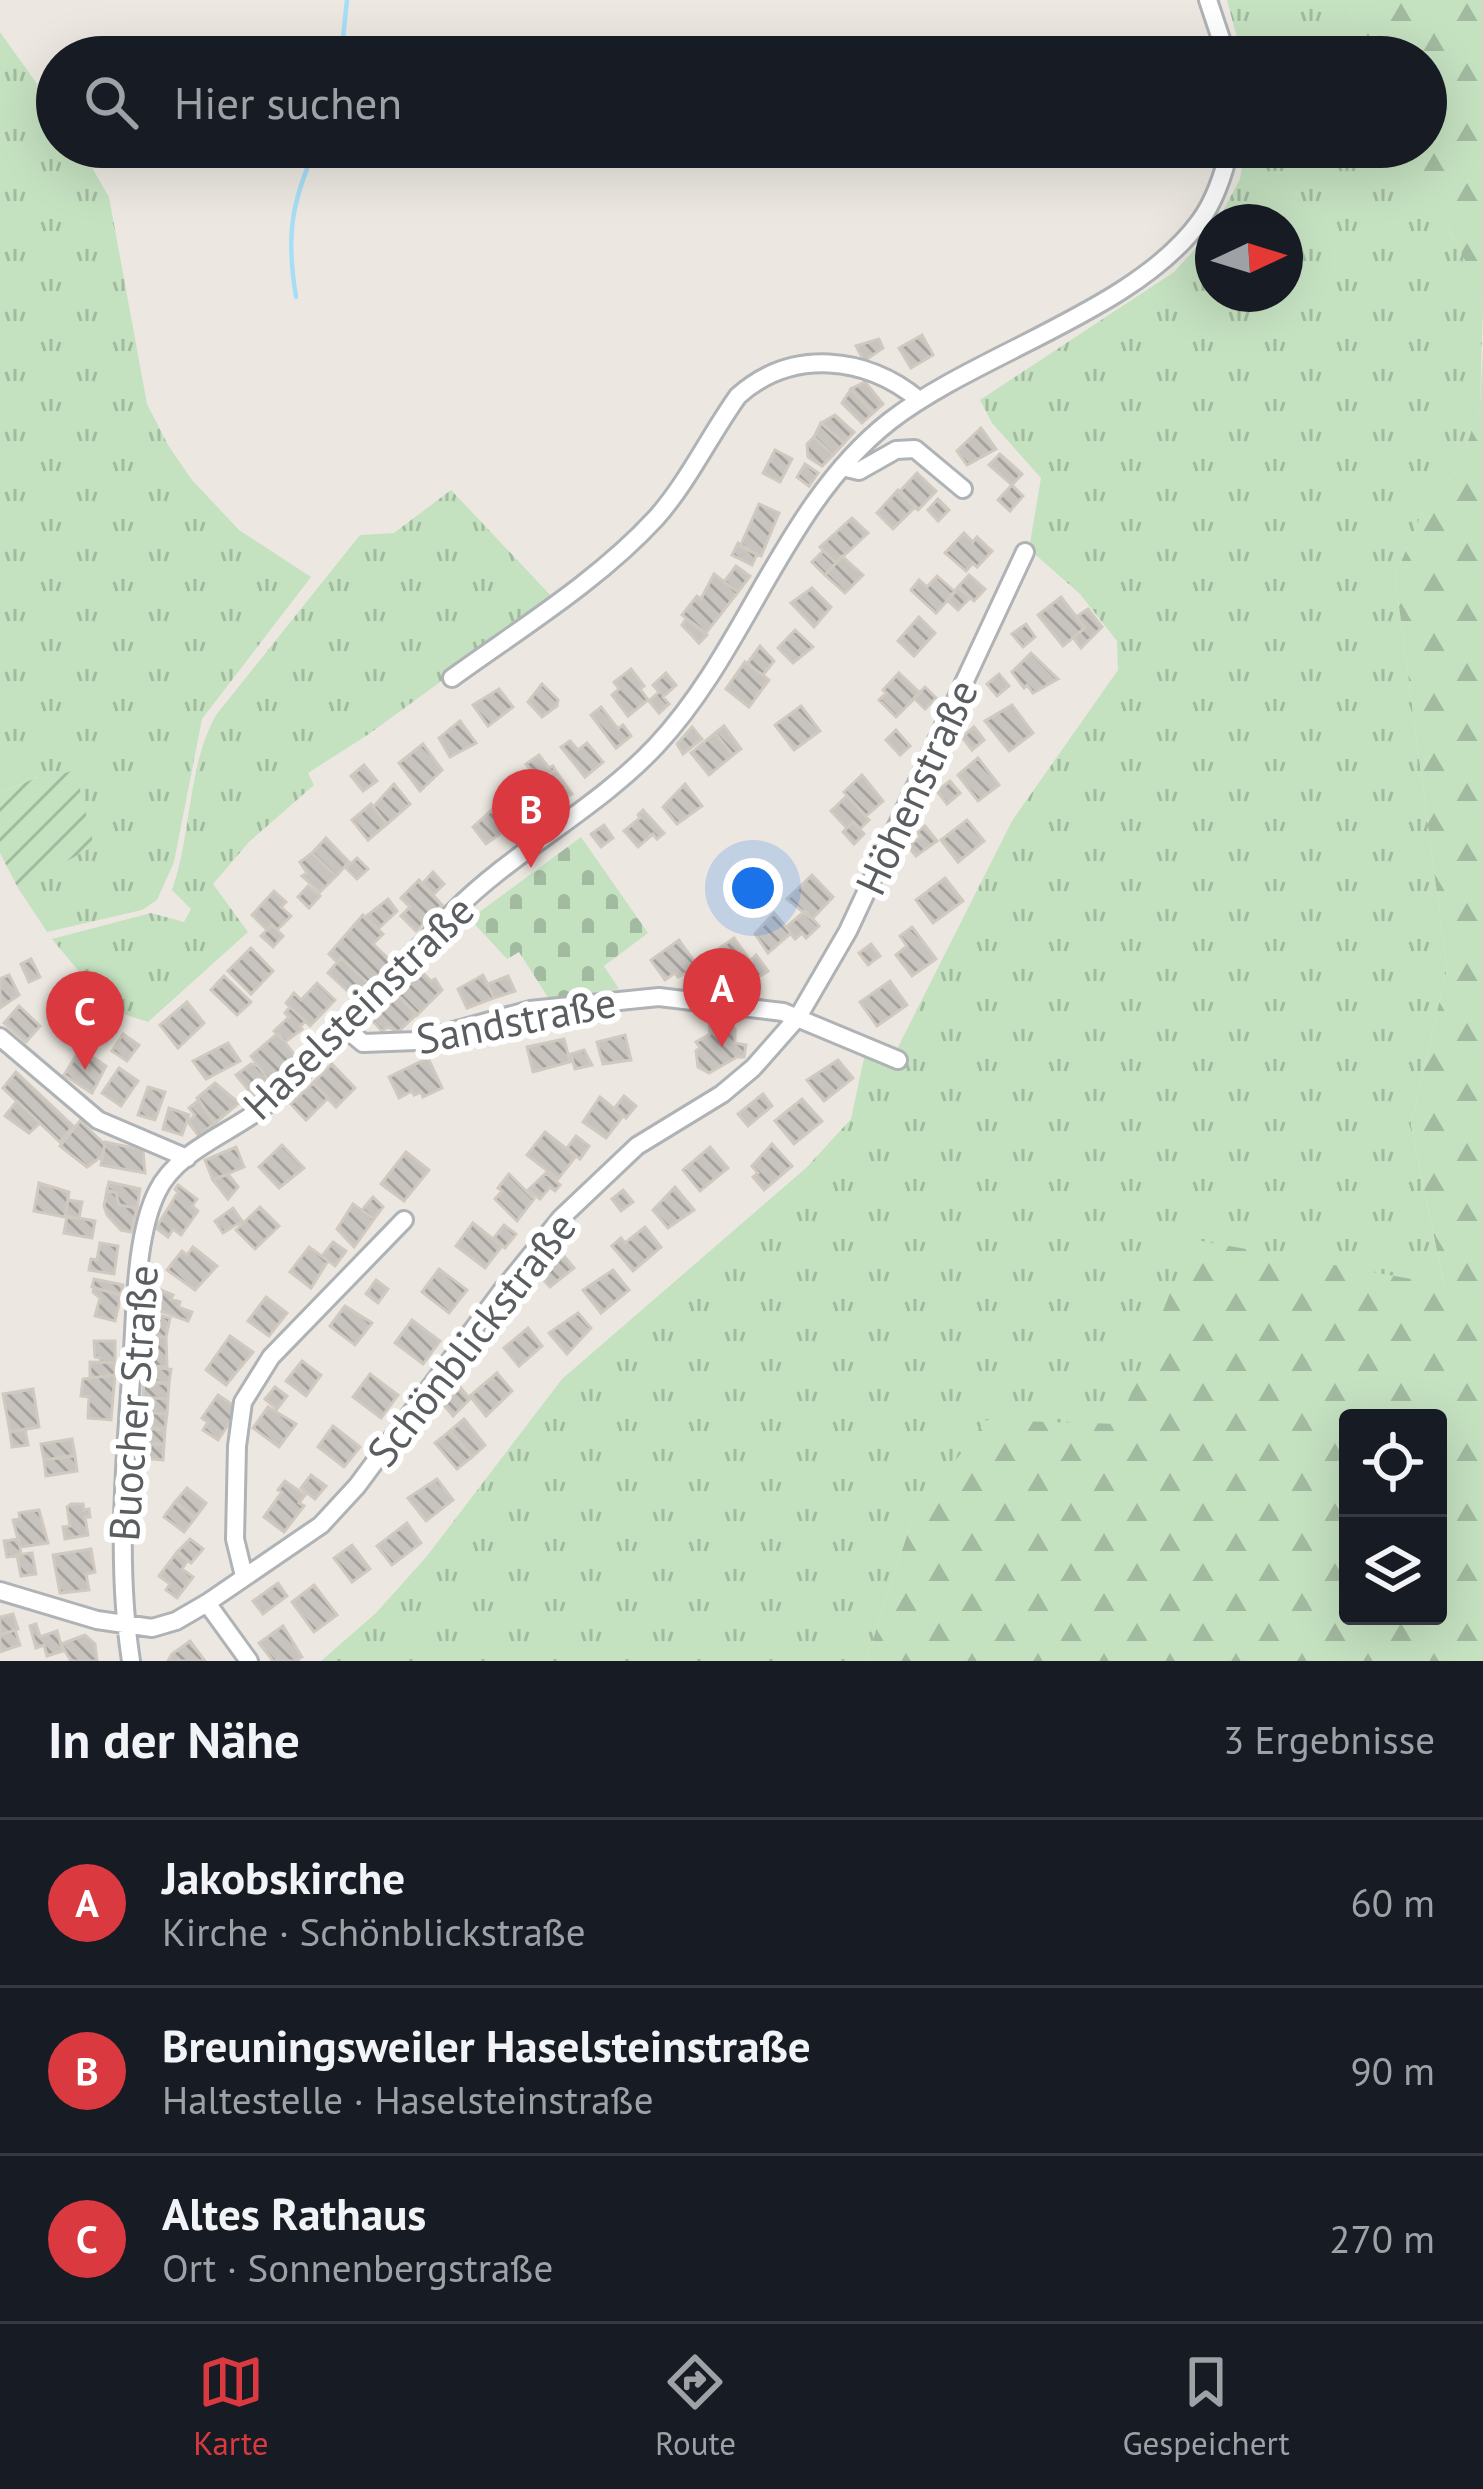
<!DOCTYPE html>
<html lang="de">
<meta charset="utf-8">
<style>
body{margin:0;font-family:"PT Sans",sans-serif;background:#20242c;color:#f1f3f6}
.controls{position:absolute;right:36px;bottom:36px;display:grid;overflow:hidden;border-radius:12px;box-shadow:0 12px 48px #0002}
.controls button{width:108px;height:108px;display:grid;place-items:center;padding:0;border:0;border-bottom:3px solid #363941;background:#171b24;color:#f1f3f6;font:60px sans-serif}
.compass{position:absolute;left:1195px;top:204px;width:108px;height:108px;border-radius:50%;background:#171b24;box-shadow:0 12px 48px #0002;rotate:86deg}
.you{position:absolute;left:753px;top:888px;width:42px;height:42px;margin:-30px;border:9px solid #fff;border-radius:50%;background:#1a73e8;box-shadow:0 0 0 18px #1a73e833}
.badge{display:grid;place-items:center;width:78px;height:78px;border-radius:50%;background:#da3940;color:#fff;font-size:39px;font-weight:700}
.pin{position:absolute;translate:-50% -99px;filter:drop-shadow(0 3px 6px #0008)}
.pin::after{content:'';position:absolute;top:63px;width:42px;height:36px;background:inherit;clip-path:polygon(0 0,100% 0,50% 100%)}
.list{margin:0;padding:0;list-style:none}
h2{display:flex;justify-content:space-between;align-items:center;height:156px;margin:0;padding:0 48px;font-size:51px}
h2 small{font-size:39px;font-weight:400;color:#9ea1a6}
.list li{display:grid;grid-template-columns:78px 1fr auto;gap:36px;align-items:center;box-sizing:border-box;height:168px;padding:0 48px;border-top:3px solid #363941}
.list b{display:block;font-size:45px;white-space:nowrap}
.list p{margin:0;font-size:39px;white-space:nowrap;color:#9ea1a6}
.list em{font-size:39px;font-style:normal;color:#9ea1a6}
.icon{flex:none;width:66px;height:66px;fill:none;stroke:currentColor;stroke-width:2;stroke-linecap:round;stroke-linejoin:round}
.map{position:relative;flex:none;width:1483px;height:1661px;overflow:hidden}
.search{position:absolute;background:#171b24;box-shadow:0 12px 48px #0002;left:36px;right:36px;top:36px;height:132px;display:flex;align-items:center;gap:30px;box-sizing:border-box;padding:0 42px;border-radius:66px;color:#9ea1a6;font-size:45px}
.sheet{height:660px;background:#171b24}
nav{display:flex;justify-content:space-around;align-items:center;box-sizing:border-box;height:168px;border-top:3px solid #363941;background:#171b24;font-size:33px;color:#9ea1a6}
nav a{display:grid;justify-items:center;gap:6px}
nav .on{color:#da3940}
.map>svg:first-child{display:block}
</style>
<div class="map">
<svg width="1483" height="1661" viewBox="0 0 1483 1661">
<defs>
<pattern id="grass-tufts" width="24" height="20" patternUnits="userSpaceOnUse" patternTransform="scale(3)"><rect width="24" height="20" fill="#c4e1c0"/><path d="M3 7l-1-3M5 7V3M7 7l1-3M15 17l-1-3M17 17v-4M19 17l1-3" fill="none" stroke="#a2ba9f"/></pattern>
<pattern id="forest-firs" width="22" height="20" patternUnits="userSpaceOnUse" patternTransform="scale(3)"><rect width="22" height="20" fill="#c4e1c0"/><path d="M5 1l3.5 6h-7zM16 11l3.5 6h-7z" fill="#a2ba9f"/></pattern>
<pattern id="cemetery-stones" width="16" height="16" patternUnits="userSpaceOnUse" patternTransform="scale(3)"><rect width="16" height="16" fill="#c4e1c0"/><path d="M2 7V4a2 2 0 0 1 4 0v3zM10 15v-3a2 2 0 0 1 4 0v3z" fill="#a2ba9f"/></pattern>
<pattern id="garden-furrows" width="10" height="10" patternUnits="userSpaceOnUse" patternTransform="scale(3)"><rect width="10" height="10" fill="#c4e1c0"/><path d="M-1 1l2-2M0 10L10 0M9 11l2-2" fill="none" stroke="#a2ba9f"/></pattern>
<pattern id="building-back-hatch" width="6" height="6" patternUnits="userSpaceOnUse" patternTransform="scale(3)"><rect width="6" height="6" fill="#c7c3be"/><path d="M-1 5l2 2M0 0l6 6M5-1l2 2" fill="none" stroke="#a5a29e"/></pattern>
</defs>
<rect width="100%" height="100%" fill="#ece8e1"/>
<path fill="url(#grass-tufts)" d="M1227,0H1345L1370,57H1242Z
M0,32L57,112V147H80L109,197L147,404L168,445L192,480L239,530L311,577L202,719L174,862L157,900L142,910L47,932L18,888L94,845L37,777L0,793Z
M1245,147H1383L1431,198L1471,269L1483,307L1480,404L1459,469L1425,506L1395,576L1447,969L1411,1125L1444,1286L1140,1378L1119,1424L913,1517L866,1661H321L376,1613L427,1556L562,1379L806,1168L851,1119L867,1044L896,1051L1012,821L1118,670L1117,641L1080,594L1029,549L1041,478L992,423L980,400L1174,272L1213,229V294H1285V222H1217L1240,179Z
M451,490L554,599L369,734L308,773L314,785L249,842L213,884L248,932L148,1022L111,1010L52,939L151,913L184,922L191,909L172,890C192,834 187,767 216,715L360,535L394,533Z"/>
<path fill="url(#forest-firs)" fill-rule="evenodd" d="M1345,0H1483V307C1460,237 1434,200 1383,147H1426V57H1370Z
M1483,350V1661H866L913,1517L986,1420L1119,1424L1191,1239L1444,1285L1411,1125L1447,969L1395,576L1425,506L1459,469L1480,404ZM1348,1418H1438V1616H1348Z"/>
<path fill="url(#cemetery-stones)" d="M581,837L648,933L604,966L619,989L549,999L519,952L507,959L470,919Z"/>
<path fill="url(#garden-furrows)" d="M75,770L94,846L18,888L0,853V793L38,777L40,781Z"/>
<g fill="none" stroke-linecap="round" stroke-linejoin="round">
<path stroke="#a6def7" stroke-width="4.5" d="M341,57L347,0
M296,297C286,236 291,203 316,147"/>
</g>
<path fill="url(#building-back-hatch)" stroke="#d0c9c0" stroke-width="3" d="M922,335L933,355L911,368L899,348Z
M879,339L883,348L864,361L856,346Z
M865,382L883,404L873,413L851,389Z
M851,389L873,413L862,423L842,403Z
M835,415L854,432L844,443L821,423Z
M821,423L844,443L833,455L814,437Z
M981,428L996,449L967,465L957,451Z
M814,437L833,455L822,466L808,457L807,444Z
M775,450L792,459L780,482L763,473Z
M1000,454L1022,474L1012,485L989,465Z
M805,464L818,473L809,486L797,477Z
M917,473L936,491L918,510L899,492Z
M1012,485L1023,496L1010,511L998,500Z
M898,490L915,507L893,529L877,513Z
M938,499L949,510L938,521L928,510Z
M759,504L779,513L761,556L740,547Z
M852,518L868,533L836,563L820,547Z
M964,533L973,542L977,537L992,551L977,567L973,563L966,571L945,553Z
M738,543L757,554L752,565L732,555Z
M823,551L836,563L825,575L812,562Z
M842,556L863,575L845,593L825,575Z
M736,566L750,576L738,592L724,582Z
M714,574L738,592L706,633L682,615L697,596L701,599Z
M969,575L985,589L974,601L958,587Z
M937,576L955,592L936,613L911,590L919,580L927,587Z
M958,587L970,598L958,610L947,600Z
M812,588L831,607L814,627L791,603Z
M1061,597L1085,628L1063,646L1038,615Z
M1088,609L1102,627L1081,648L1073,637L1085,628L1076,617Z
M919,617L935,633L914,656L898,641Z
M686,619L707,635L699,643L682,625Z
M1026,624L1035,637L1023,647L1012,634Z
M795,630L813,647L793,663L778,648Z
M760,646L774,661L763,675L747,664Z
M1031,653L1058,679L1033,693L1027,685L1024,688L1012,672Z
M745,662L769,680L749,707L726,689Z
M631,669L644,686L640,689L648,700L628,716L612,695L619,689L614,682Z
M666,673L676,685L663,697L669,704L659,713L649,701L659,692L653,685Z
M899,673L920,693L896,717L879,700L886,693L883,690Z
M999,674L1009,686L997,696L987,684Z
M542,684L558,700L557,706L542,717L528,702Z
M925,687L936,698L925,709L914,698Z
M499,689L513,707L488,726L473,705Z
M1012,705L1033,733L1009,751L985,721Z
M801,706L820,731L794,750L775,725Z
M601,707L618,729L623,725L631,736L616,748L591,715Z
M460,721L476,743L450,757L439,738Z
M724,726L741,749L733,755L715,733Z
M692,727L702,739L683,754L677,744Z
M974,727L984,740L972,750L962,737Z
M896,730L910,746L900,755L886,740Z
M715,733L733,755L709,775L691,753Z
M570,741L578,750L587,743L603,762L585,777L561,747Z
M423,744L442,770L420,791L399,763Z
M539,755L549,768L553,766L555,770L539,782L526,764Z
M978,758L999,785L978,801L958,775Z
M364,765L377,781L363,791L351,776Z
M555,770L572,794L556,805L539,782Z
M862,775L883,801L866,816L844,792Z
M950,781L960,793L947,804L937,791Z
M394,784L410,804L387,824L373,807Z
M685,784L702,806L677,824L663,807Z
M543,788L556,805L539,819L525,801Z
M847,796L869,820L860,829L853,822L847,828L831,811Z
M371,804L387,824L368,840L352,820Z
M493,809L508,828L486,844L473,827Z
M643,810L664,833L657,839L653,834L638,847L624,831L640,818L638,815Z
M967,820L984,841L958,862L941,840Z
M853,822L864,834L854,844L843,832Z
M604,825L613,838L601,847L591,834Z
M925,826L937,841L916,856L908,846L921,837L917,832Z
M326,838L349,862L336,876L312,853Z
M312,853L336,876L320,892L302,876L307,873L300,862Z
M357,858L368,869L357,879L346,868Z
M433,872L444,884L433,895L422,884Z
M812,875L833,897L812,919L787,899Z
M945,878L963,901L933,923L916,900Z
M419,880L442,905L416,931L401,916L410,907L401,898Z
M308,886L320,896L309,908L298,897Z
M274,891L286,902L281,907L291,916L277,930L272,925L267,930L252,915Z
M388,899L397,911L378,929L365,917Z
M805,911L819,926L806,938L802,933L795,939L786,927Z
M774,913L791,933L768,953L755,934Z
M363,915L383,934L373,944L392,962L370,985L341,958L337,962L329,954Z
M272,925L283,936L273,947L261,936Z
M912,927L936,959L912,976L896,955L907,946L900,936Z
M734,938L751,962L729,978L711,954Z
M679,940L699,968L686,977L684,974L678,977L675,973L665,980L651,960Z
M871,944L880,956L868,965L859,953Z
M251,948L273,971L251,994L228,971Z
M756,955L768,971L754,980L745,967Z
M341,958L370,985L356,999L328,973Z
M31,959L40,977L29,982L21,964Z
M422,972L431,981L435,979L442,990L417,1015L398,995Z
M9,975L19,995L0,1008V979Z
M483,975L494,998L467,1008L458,989Z
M224,976L251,1002L237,1015L211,990Z
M508,976L515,991L494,998L488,984Z
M890,981L907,1005L877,1026L860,1002Z
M317,983L335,1000L310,1026L286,1003L294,993L301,1000Z
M398,995L417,1014L398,1032L388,1027L382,1031L373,1021Z
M187,1002L204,1023L178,1048L160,1025Z
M19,1006L40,1026L26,1042L4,1023Z
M290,1007L305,1021L300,1027L302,1029L285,1042L274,1031L289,1017L285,1013Z
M709,1023L729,1024L735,1029V1043L746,1045L744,1057H737L709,1073L698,1067L696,1051L700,1048L696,1042L710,1034Z
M278,1033L296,1057L269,1081L251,1056Z
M123,1034L139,1045L127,1061L112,1051Z
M625,1035L631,1060L603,1064L597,1042Z
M564,1039L570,1062L533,1072L527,1047Z
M228,1043L240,1061L206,1079L193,1061Z
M80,1049L106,1066L92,1093L64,1075Z
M584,1050L592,1065L575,1069L571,1054Z
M428,1058L442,1088L423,1097L421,1092L414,1095L412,1091L399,1098L389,1077Z
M838,1060L853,1078L824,1101L807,1080Z
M251,1064L258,1066L272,1084L255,1098L236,1075Z
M332,1064L355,1088L336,1107L313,1083Z
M119,1068L138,1081L121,1106L102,1093Z
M16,1072L73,1126L60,1142L3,1088Z
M215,1083L239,1103L215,1123L197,1098Z
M313,1083L328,1098L306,1120L291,1104Z
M148,1087L165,1092L155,1120L138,1115Z
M763,1094L772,1106L748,1126L738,1114Z
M624,1096L636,1106L626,1118L614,1109Z
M600,1097L623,1116L606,1138L583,1122Z
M802,1099L822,1121L794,1144L775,1121Z
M199,1100L215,1123L199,1136L188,1122L195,1115L189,1108Z
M17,1101L40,1123L29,1133L5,1116Z
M169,1108L189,1115L182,1135L163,1129Z
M80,1121L105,1145L102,1156L87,1167L60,1146Z
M545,1132L576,1156L558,1179L527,1155Z
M576,1136L589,1146L580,1159L567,1148Z
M105,1142L143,1150L145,1173L101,1165Z
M772,1144L792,1166L764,1190L753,1177L758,1173L752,1166Z
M282,1145L304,1168L279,1188L259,1167Z
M236,1147L244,1167L213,1180L205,1160Z
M710,1147L728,1168L700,1191L683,1170Z
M406,1152L429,1170L404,1201L381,1184Z
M546,1173L560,1185L555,1191L550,1187L540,1199L528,1190Z
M228,1174L238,1187L228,1199L213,1180Z
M509,1174L534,1199L517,1221L495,1199L502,1191L498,1188Z
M109,1182L140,1189L137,1208L119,1205L116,1193L107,1190Z
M39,1183L69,1192L65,1217L34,1211Z
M178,1185L197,1199L192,1206L198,1211L181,1235L173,1229L168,1237L156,1228L178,1192L175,1189Z
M675,1187L694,1210L668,1228L653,1210Z
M107,1190L116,1193L119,1205L137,1208L131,1232L121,1230L107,1215L104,1206Z
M623,1190L633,1202L621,1211L612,1199Z
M373,1197L383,1207L374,1219L362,1210Z
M68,1200L82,1202L79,1218L65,1217Z
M353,1204L374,1219L354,1247L337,1229Z
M260,1207L279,1226L255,1249L236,1230Z
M233,1208L242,1221L223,1233L215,1221Z
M67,1216L95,1221L92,1238L64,1233Z
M473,1223L502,1246L485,1268L456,1246Z
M504,1225L516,1234L505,1248L493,1239Z
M645,1227L661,1247L633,1271L612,1246L621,1238L625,1243Z
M333,1242L346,1251L335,1266L322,1256Z
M100,1243L118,1246L114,1274L89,1270L91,1259L97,1260Z
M193,1247L217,1266L195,1290L167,1270L182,1251L187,1255Z
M309,1247L328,1261L311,1288L290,1272Z
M564,1256L574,1268L550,1287L540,1276Z
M439,1269L467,1290L449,1313L422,1292Z
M613,1270L629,1290L601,1313L583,1290Z
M94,1279L123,1285L121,1295L92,1287Z
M376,1280L388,1289L378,1303L366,1294Z
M149,1285L173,1295L171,1299L180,1302L178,1307L192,1312L188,1321L147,1306Z
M94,1288L121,1295L115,1321L95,1316L100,1298L93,1292Z
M266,1297L287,1313L269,1336L248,1321Z
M345,1306L372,1323L355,1345L330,1326Z
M146,1311L170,1318L166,1337H144Z
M578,1313L591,1328L567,1354L549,1333Z
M412,1320L440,1341L423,1364L395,1343Z
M528,1328L542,1346L519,1366L504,1348Z
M230,1336L253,1352L226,1385L206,1370Z
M144,1337H166L167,1367L142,1365Z
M94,1341H115V1363L100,1362V1358L95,1357Z
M302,1361L321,1375L306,1396L286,1381Z
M90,1362L115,1363V1375L90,1378Z
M145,1367L171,1369L169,1383L144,1381Z
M497,1373L512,1391L486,1416L470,1396Z
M370,1374L398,1395L381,1418L353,1397Z
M115,1375L111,1420L88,1418L89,1397L81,1396L83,1379Z
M144,1382L169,1384L168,1399L143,1397Z
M275,1387L287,1396L277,1409L265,1399Z
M460,1387L470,1399L453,1416L444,1405Z
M33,1389L39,1427L10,1432L3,1394Z
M218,1395L239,1409L218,1440L203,1430L208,1422L202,1418Z
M142,1397L168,1399L167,1414L141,1412Z
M268,1407L296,1424L279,1447L253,1428Z
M141,1412L167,1414L165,1429L140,1427Z
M464,1419L485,1445L472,1457L450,1431Z
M333,1426L360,1447L344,1467L318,1447Z
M140,1428L165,1430L164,1444L139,1443Z
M25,1429L28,1445L12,1447L10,1432Z
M450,1431L472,1457L457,1469L435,1443Z
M72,1439L75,1455L44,1460L41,1444Z
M138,1443L164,1445L163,1460L137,1458Z
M75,1456L77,1471L46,1476L44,1460Z
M311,1475L326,1486L315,1499L301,1488Z
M437,1479L453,1500L426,1521L408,1498Z
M285,1481L305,1495L299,1503L304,1506L284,1532L264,1517L282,1492L278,1490Z
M187,1488L206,1503L195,1518L175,1502Z
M175,1502L195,1518L184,1532L164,1517Z
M71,1504H83L84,1510L89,1509L90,1517H85L88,1535L65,1539L63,1527L70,1526L67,1507Z
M39,1510L48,1543L20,1547L13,1520L20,1519L19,1513Z
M407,1523L421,1543L392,1565L377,1546Z
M19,1539L21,1555L7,1557L4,1541Z
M190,1539L203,1549L191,1563L177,1552Z
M352,1545L370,1569L352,1582L334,1558Z
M91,1549L95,1572L86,1574L89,1590L60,1593L53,1555Z
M177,1552L188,1560L182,1569L193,1577L177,1598L166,1590L170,1584L159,1576Z
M32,1553L36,1574L21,1576L17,1555Z
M278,1583L287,1596L263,1614L253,1601Z
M314,1585L337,1615L314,1632L292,1602Z
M13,1614L18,1629L0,1635V1617Z
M36,1624L40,1637L57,1631L63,1651L47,1656L44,1645L36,1648L30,1626Z
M283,1626L302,1657L296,1661H273L259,1643Z
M15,1630L20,1645L0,1652V1635Z
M85,1635L95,1644L97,1661H71L61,1644Z
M190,1641L205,1661H168L172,1654Z"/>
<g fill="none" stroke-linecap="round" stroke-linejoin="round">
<g stroke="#afb3b6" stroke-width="22">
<path id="minor" d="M1208,0L1227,57
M842,467L859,471L896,450L915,449L963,489
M452,678C521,628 598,581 656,518C688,482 710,435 738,396C792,348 866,356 919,400
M345,1028L363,1043L417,1041L530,1010L659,997L783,1012L898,1060
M0,1037L98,1120L187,1158
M244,1576L235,1539L237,1446L243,1402L271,1357L404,1220
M0,1591L97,1620L152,1628L176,1621L207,1603L321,1525L357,1486L501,1292L561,1218L637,1146L722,1094L753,1068L798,1017L848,931L1025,552
M207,1603L249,1661
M131,1661C115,1558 126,1454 133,1350C136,1303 136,1235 157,1192C177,1150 232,1133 266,1105C335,1048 390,974 454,911C515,850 598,808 656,746C748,648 783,505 890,421C978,353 1136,310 1200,221C1216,199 1224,173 1230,147"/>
</g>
<use href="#minor" stroke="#fff" stroke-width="16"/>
</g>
<g text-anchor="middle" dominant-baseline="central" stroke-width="12" stroke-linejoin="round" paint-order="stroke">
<g font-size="42" fill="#5a5e61" stroke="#fff">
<text transform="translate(916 787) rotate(-65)">Höhenstraße</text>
<text transform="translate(358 1007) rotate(-44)">Haselsteinstraße</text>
<text transform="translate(516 1020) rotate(-11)">Sandstraße</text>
<text transform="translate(471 1339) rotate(-52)">Schönblickstraße</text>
<text transform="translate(133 1403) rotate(-86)">Buocher Straße</text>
</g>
</g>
</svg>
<div class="controls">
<button><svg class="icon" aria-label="locate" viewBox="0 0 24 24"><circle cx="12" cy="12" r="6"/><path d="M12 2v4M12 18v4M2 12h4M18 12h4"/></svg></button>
<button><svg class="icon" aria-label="layers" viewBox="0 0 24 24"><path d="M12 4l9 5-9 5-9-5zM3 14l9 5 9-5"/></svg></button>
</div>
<svg class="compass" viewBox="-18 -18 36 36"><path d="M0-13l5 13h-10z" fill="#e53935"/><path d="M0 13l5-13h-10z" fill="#9ea1a6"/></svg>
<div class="you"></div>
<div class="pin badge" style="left:722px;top:1047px">A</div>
<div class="pin badge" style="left:531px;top:868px">B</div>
<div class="pin badge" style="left:85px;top:1070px">C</div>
<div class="search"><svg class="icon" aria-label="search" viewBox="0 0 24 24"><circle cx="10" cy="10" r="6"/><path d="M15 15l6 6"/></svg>Hier suchen</div>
</div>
<section class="sheet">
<h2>In der Nähe<small>3 Ergebnisse</small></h2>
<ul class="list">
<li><span class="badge">A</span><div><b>Jakobskirche</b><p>Kirche · Schönblickstraße</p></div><em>60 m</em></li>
<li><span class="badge">B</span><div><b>Breuningsweiler Haselsteinstraße</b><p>Haltestelle · Haselsteinstraße</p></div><em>90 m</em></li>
<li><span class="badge">C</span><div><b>Altes Rathaus</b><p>Ort · Sonnenbergstraße</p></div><em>270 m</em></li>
</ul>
</section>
<nav>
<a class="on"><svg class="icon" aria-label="map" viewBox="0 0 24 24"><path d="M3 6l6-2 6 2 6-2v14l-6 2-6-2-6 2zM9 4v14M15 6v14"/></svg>Karte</a>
<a><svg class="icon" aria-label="directions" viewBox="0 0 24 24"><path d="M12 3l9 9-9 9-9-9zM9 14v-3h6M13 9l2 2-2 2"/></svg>Route</a>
<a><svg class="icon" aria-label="saved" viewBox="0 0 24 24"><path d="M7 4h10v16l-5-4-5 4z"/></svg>Gespeichert</a>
</nav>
